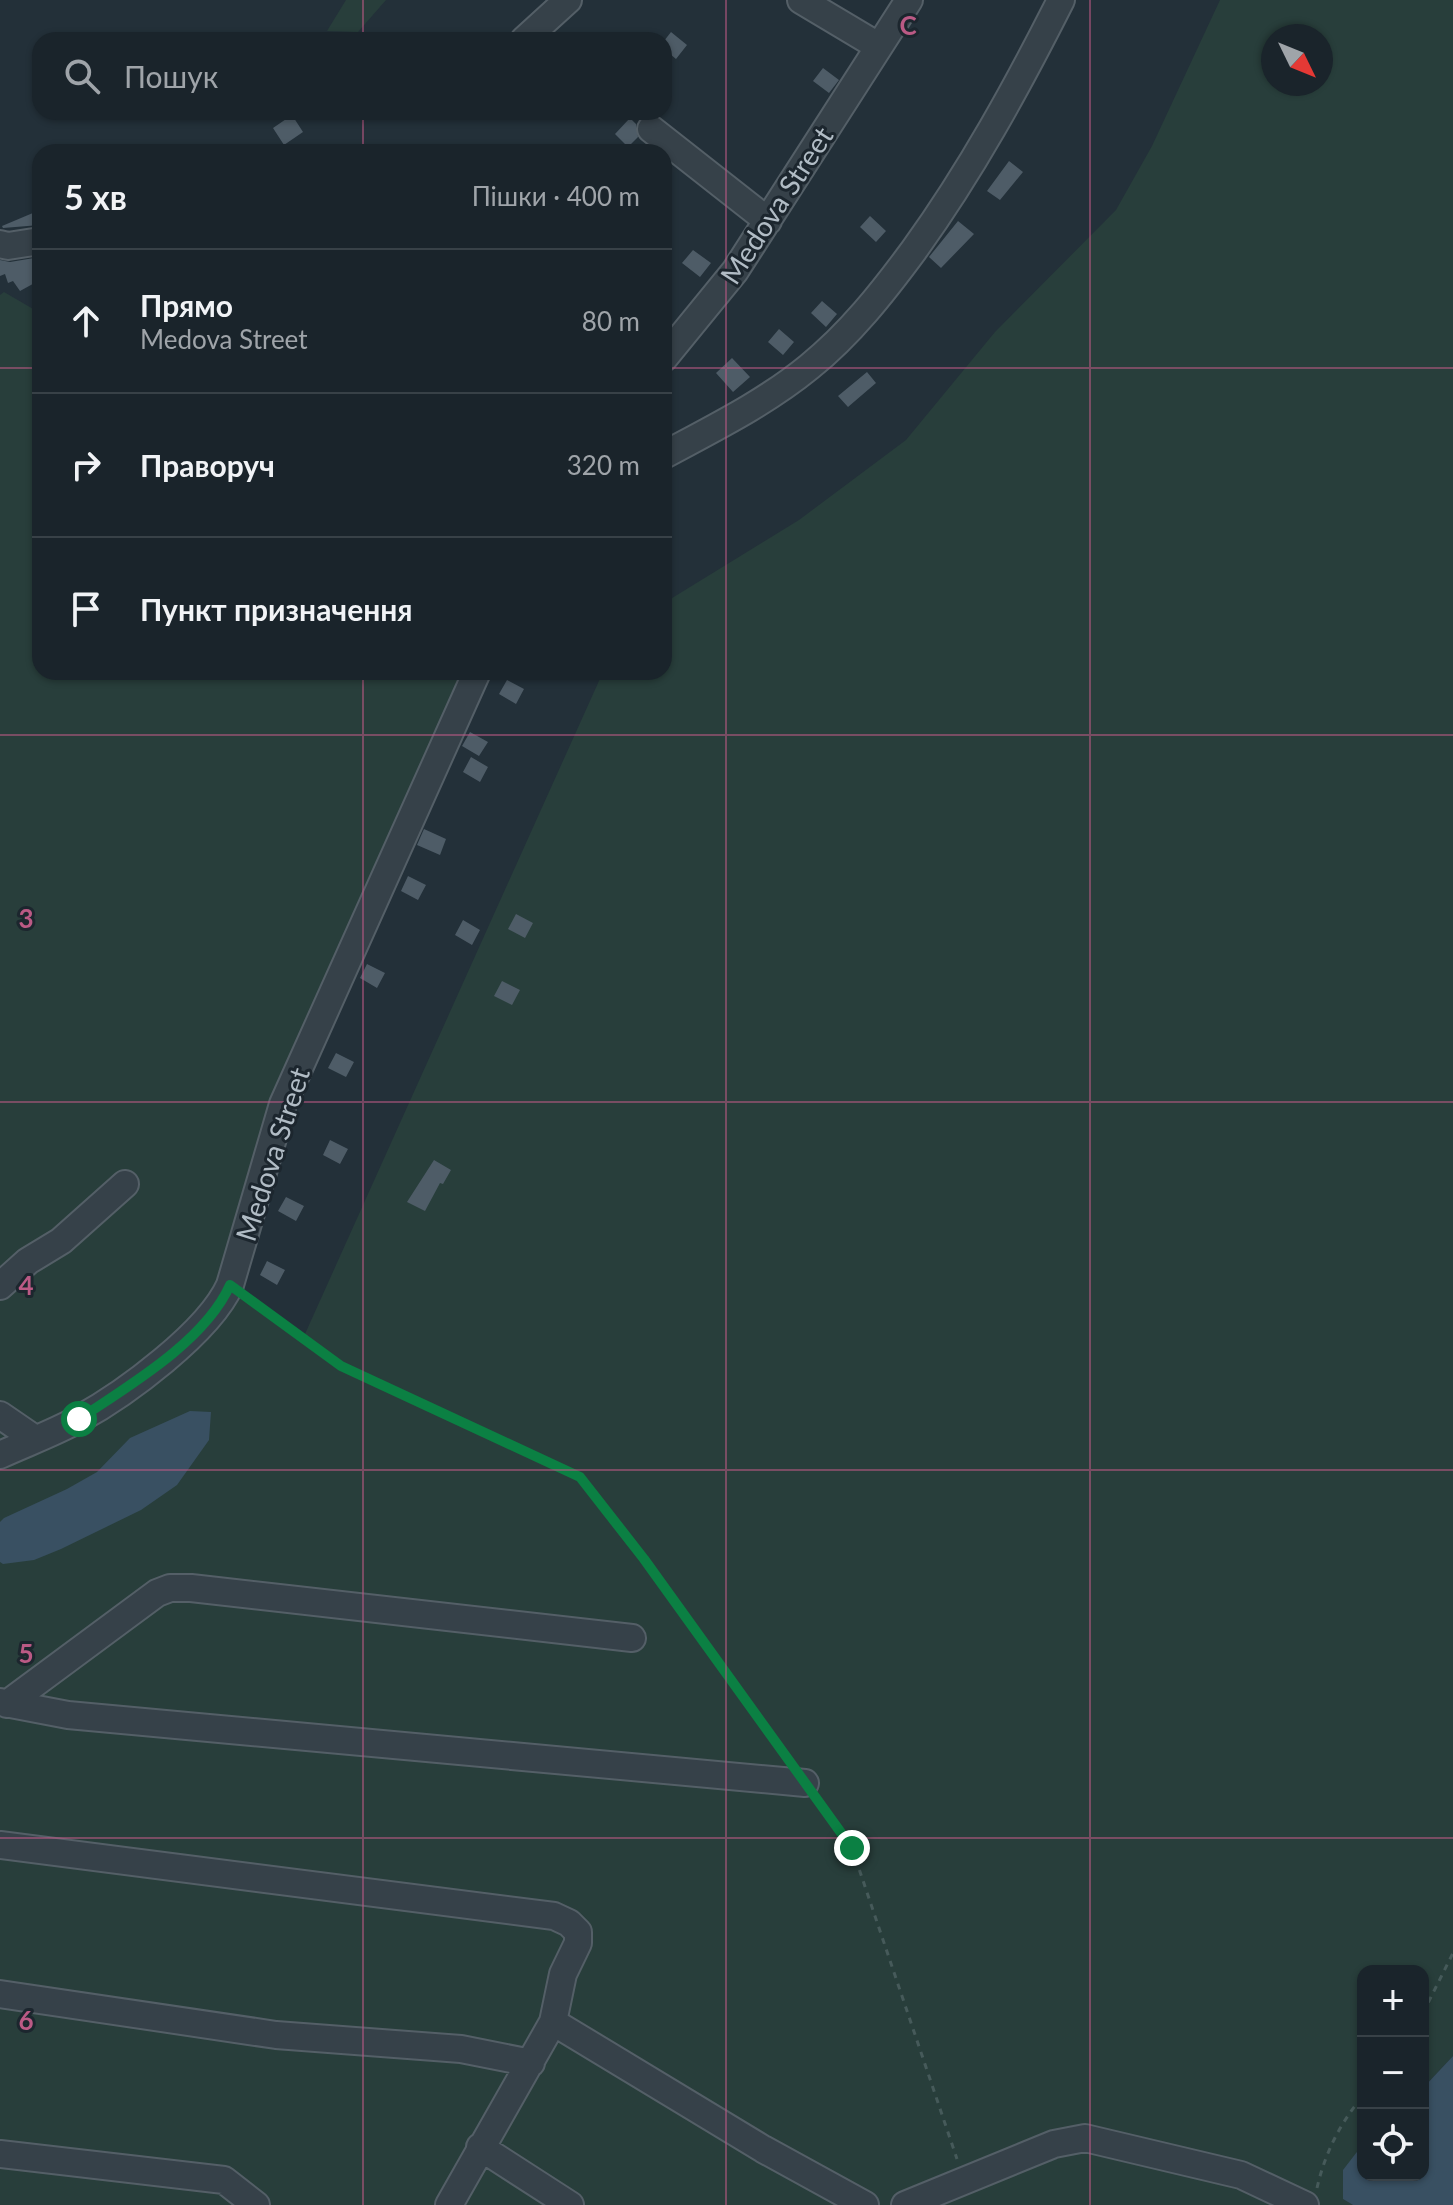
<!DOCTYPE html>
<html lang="uk">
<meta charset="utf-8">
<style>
body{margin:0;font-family:Lato,sans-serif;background:#232c33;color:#f1f3f6}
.controls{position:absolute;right:24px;bottom:24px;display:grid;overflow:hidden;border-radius:16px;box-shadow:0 2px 6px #0004}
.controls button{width:72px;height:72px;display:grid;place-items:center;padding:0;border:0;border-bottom:2px solid #384147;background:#1a242b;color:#f1f3f6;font:40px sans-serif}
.compass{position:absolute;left:1261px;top:24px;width:72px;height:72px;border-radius:50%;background:#1a242b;box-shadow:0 2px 6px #0004;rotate:133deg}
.stop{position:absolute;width:24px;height:24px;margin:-18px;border:6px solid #0b8043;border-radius:50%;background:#fff}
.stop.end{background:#0b8043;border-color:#fff;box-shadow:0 2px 8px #0008}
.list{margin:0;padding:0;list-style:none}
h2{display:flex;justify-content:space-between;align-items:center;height:104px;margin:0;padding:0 32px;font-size:34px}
h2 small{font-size:26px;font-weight:400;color:#9fa4a9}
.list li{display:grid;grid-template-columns:52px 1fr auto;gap:24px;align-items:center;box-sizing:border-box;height:144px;padding:0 32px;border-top:2px solid #384147}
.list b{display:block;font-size:30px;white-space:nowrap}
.list p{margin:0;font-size:26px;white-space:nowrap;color:#9fa4a9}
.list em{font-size:26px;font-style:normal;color:#9fa4a9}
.icon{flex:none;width:44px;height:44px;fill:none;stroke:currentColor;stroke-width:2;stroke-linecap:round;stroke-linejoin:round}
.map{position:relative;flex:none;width:1453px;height:2205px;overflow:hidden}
.search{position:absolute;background:#1a242b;box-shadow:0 2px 6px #0004;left:32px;top:32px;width:640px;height:88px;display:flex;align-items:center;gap:20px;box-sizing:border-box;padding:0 28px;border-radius:24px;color:#9fa4a9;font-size:30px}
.panel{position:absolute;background:#1a242b;box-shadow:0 2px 6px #0004;left:32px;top:144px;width:640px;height:536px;border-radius:24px}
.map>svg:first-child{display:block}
</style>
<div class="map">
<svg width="1453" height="2205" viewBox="0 0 1453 2205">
<rect width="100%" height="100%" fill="#233039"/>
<path fill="#283e3b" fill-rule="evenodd" d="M346,0H386L358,32L327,31Z
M1220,0H1453V2056L1423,2088V1971H1363V2144L1358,2149L1343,2199L1353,2205H0V295L4,292L40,313V672H469L224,1281L305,1334L603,672H664V603L799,520L906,440L995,332L1116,210L1152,146ZM1273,36H1321V84H1273Z"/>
<path fill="#395062" d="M190,1411L211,1412L209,1440L177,1485L141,1510L61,1549L34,1560L3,1564L0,1562V1522L4,1518L67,1489L97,1472L130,1438Z
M1453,2056V2205H1353L1343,2199V2170L1363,2144V2175H1423V2088Z"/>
<path fill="#4e5c67" d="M671,32L687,45L676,59L664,49V41Z
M823,68L839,80L829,93L813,81Z
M292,115L303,132L284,145L273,128Z
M630,118L636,124L638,137L628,147L615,134Z
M1009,161L1023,172L1000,200L987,191Z
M40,210V225L3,228L2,226Z
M870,216L886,231L876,242L860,227Z
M958,221L974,234L941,268L929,257Z
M693,250L711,263L700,277L682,263Z
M40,257V280L20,291L13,281L8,283L5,274L0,276V260L10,262Z
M822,301L837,314L826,327L811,313Z
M779,329L794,342L783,355L768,342Z
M732,358L750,377L733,392L716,373Z
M867,372L876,383L848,407L838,396Z
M507,680L524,689L516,704L499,694Z
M470,732L488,742L479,756L462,746Z
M471,757L488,767L480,782L463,772Z
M424,829L446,839L440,855L417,845Z
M408,876L426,885L418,900L401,891Z
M516,914L533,923L525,938L508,929Z
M463,920L480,930L472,945L455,935Z
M367,964L385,973L377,988L360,978Z
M502,981L520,990L512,1005L494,996Z
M336,1053L354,1062L346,1077L328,1068Z
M330,1140L348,1149L340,1164L323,1155Z
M434,1160L451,1170L443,1184L440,1183L425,1211L407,1202Z
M286,1197L304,1206L296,1221L278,1211Z
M267,1261L285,1270L277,1285L260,1275Z"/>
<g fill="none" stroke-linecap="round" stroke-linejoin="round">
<g stroke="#545f67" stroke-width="30">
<path id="minor" d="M801,0L878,46
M524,40L568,0
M651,129L768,221
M0,244L8,246L40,241
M664,358L735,271L909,0
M664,455C714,428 765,403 809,367C850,334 883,292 914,250C971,171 1017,87 1061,0
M0,1286L28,1261L61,1241L125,1184
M0,1415L35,1439
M0,1455C26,1443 54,1433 79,1419C125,1394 209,1332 230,1285L283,1104L477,672
M0,1702L68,1715L805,1783
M7,1704L157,1593L170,1588H191L632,1638
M0,1845L554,1916L569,1923L578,1932V1943L563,1974L553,2022L449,2205
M0,1994L276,2035L461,2049L531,2063
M553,2022L763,2149L865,2205
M480,2147L570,2205
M0,2154L224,2180L256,2205
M905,2205L1054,2144L1085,2138L1241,2175L1305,2205"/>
</g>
<path stroke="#465a5a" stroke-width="3" stroke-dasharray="6 6" stroke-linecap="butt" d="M247,1297L341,1366L580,1477L644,1559L789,1760
M816,1799L852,1848L957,2159
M1423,2013L1453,1953
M1317,2188C1325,2153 1340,2123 1363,2096"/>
<use href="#minor" stroke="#364149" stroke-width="26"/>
</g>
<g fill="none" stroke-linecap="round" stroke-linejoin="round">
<path stroke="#0b8043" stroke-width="10" d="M79,1419C130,1385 205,1341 230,1285L341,1366L580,1477L644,1559L852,1848"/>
</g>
<path fill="none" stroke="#bb5a85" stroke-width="2" stroke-opacity="0.55" d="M363,0V40M726,0V2205M1090,0V2205M363,112V152M0,368H40M664,368H1453M363,672V2205M0,735H1453M0,1102H1453M0,1470H1453M0,1838H1453"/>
<g text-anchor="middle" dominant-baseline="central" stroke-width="6" stroke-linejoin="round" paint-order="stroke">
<g font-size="28" fill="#b1bcc5" stroke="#1c262e">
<text transform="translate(776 205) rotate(-57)">Medova Street</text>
<text transform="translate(272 1154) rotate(-72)">Medova Street</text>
</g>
</g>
<g font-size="26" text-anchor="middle" font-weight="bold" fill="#bb5a85" stroke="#1c262e" stroke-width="6" stroke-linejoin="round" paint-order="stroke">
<text x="908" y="35">C</text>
<text x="26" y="928">3</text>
<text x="26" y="1295">4</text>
<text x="26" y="1663">5</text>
<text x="26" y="2030">6</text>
</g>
</svg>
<div class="controls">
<button>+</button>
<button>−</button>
<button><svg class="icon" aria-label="locate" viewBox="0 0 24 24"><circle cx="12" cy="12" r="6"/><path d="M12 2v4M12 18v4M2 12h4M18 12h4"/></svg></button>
</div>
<svg class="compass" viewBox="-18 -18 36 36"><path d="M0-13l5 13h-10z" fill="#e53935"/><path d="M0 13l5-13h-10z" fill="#9fa4a9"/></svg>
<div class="stop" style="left:79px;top:1419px"></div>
<div class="stop end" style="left:852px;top:1848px"></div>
<div class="search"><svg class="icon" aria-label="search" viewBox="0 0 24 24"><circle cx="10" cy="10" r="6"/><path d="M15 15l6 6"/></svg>Пошук</div>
<section class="panel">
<h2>5 хв<small>Пішки · 400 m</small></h2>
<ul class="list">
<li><svg class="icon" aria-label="ahead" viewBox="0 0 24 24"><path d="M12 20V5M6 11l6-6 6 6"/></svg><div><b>Прямо</b><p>Medova Street</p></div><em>80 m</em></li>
<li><svg class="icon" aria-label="right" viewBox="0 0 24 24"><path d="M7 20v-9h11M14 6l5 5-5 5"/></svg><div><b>Праворуч</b></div><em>320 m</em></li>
<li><svg class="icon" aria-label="arrive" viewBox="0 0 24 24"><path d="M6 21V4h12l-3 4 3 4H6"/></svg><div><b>Пункт призначення</b></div></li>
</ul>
</section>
</div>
